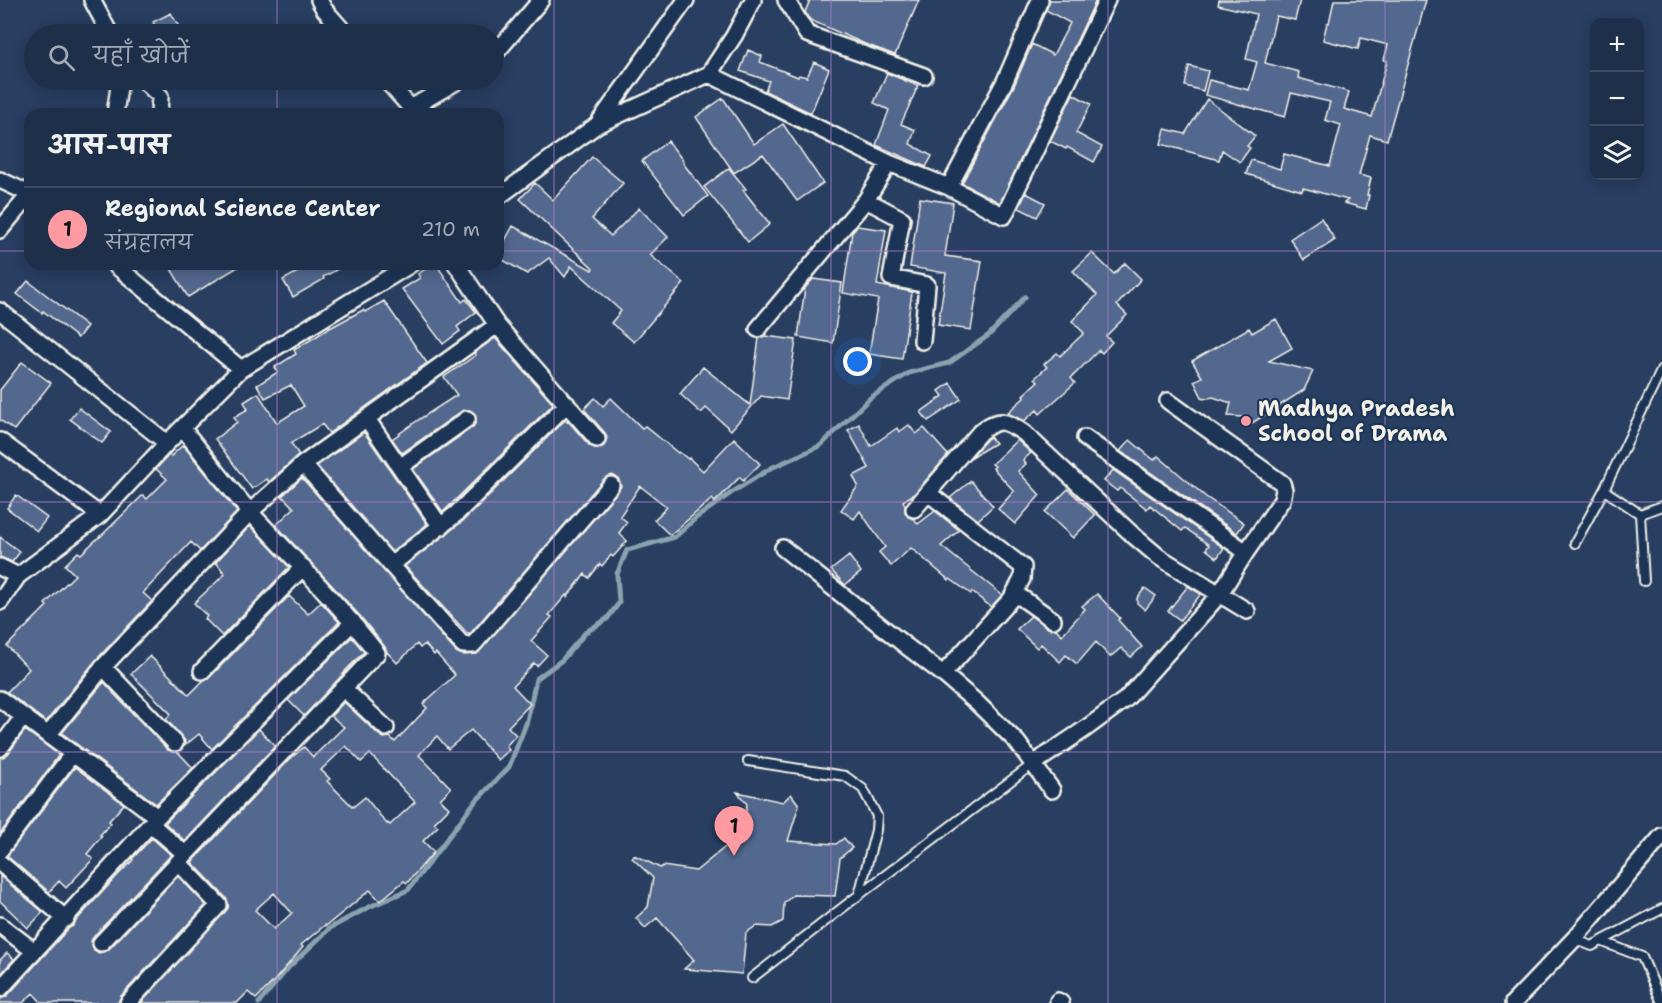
<!DOCTYPE html>
<html lang="hi">
<meta charset="utf-8">
<style>
body{margin:0;font-family:"Shantell Sans","Playpen Sans Deva",sans-serif;background:#263751;color:#f1f3f6}
.controls{position:absolute;right:18px;top:18px;display:grid;overflow:hidden;border-radius:12px;box-shadow:0 3px 15px #0003}
.controls button{width:54px;height:54px;display:grid;place-items:center;padding:0;border:0;border-bottom:2px solid #3c4a62;background:#1e2f4a;color:#f1f3f6;font:30px sans-serif}
.you{position:absolute;left:858px;top:362px;width:21px;height:21px;margin:-15px;border:4px solid #fff;border-radius:50%;background:#1a73e8;box-shadow:0 0 0 9px #1a73e833}
.badge{display:grid;place-items:center;width:39px;height:39px;border-radius:50%;background:#ff9aa2;color:#111;font-size:20px;font-weight:700}
.pin{position:absolute;translate:-50% -50px;filter:drop-shadow(0 2px 3px #0008)}
.pin::after{content:'';position:absolute;top:32px;width:21px;height:18px;background:inherit;clip-path:polygon(0 0,100% 0,50% 100%)}
.list{margin:0;padding:0;list-style:none}
h2{display:flex;justify-content:space-between;align-items:center;height:78px;margin:0;padding:0 24px;font-size:26px}
h2 small{font-size:20px;font-weight:400;color:#a1a9b5}
.list li{display:grid;grid-template-columns:39px 1fr auto;gap:18px;align-items:center;box-sizing:border-box;height:84px;padding:0 24px;border-top:2px solid #3c4a62}
.list b{display:block;font-size:22px;white-space:nowrap}
.list p{margin:0;font-size:20px;white-space:nowrap;color:#a1a9b5}
.list em{font-size:20px;font-style:normal;color:#a1a9b5}
.icon{flex:none;width:33px;height:33px;fill:none;stroke:currentColor;stroke-width:2;stroke-linecap:round;stroke-linejoin:round}
.map{position:relative;flex:none;width:1662px;height:1003px;overflow:hidden}
.search{position:absolute;background:#1e2f4a;box-shadow:0 3px 15px #0003;left:24px;top:24px;width:480px;height:66px;display:flex;align-items:center;gap:15px;box-sizing:border-box;padding:0 21px;border-radius:33px;color:#a1a9b5;font-size:22px}
.panel{position:absolute;background:#1e2f4a;box-shadow:0 3px 15px #0003;left:24px;top:108px;width:480px;height:162px;border-radius:18px}
.map>svg:first-child{display:block}
</style>
<div class="map">
<svg width="1662" height="1003" viewBox="0 0 1662 1003">
<rect width="100%" height="100%" fill="#283f62"/>
<filter id="ink" filterUnits="userSpaceOnUse"><feTurbulence type="fractalNoise" baseFrequency=".0167" numOctaves="2"/><feDisplacementMap in="SourceGraphic" scale="12" xChannelSelector="R" yChannelSelector="G"/><feConvolveMatrix kernelMatrix="1 2 1 2 8 2 1 2 1" color-interpolation-filters="sRGB"/></filter>
<g filter="url(#ink)">
<g fill="none" stroke-linecap="round" stroke-linejoin="round">
<path stroke="#8aa3af" stroke-width="5" d="M259,1003L289,967L330,928L369,907L408,890L474,803L509,767L527,721L536,679L562,660L586,632L607,619L619,603L617,574L627,550L675,537L696,518L731,493L771,468L820,446L870,398L909,373L949,363L989,335L1025,297"/>
</g>
<path fill="#53678f" stroke="#f4f1e8" stroke-width="1.5" fill-rule="evenodd" d="M810,0H919L895,55L865,44L810,20L805,12Z
M1050,0H1096L1000,203L962,183L1014,86L1032,44L1053,55L1070,23L1046,10Z
M1219,0H1300L1295,20L1276,16L1265,63L1299,72L1298,78L1349,92L1344,109L1372,117L1387,61L1384,60L1388,45L1361,38L1358,49L1323,40L1327,23H1329L1334,0H1426L1387,140L1370,135L1359,175L1371,178L1367,195H1369L1366,209L1344,203L1348,200L1303,188L1302,191L1246,174L1251,160L1280,169L1284,154L1330,166L1341,125L1325,120L1330,102L1291,93L1285,117L1205,95L1209,80L1249,90L1257,62L1246,59L1256,14L1218,5Z
M171,13L183,34H159L153,22Z
M748,50L762,56L760,62L798,77L799,75L807,77L814,62L829,69L811,113L765,91L769,81L740,71Z
M1189,66L1208,71L1203,91L1185,86Z
M887,73L918,86L901,124L915,130L910,144L932,156L926,167L876,145L889,110L874,103Z
M1073,94L1091,104L1076,133L1102,147L1094,162L1067,147L1066,149L1050,141Z
M723,98L754,144L783,124L823,183L797,201L763,154L734,173L696,117Z
M1207,99L1255,136L1247,146L1250,148L1240,162L1222,150L1219,160L1161,144L1165,129L1185,134Z
M668,141L684,162L683,163L708,196L684,215L642,161Z
M592,157L623,183L592,219L611,236L639,208L668,237L650,255L684,283L634,342L611,323L621,311L571,266L565,277L549,258L527,274L498,257V253L513,226L592,270L593,268L520,199L535,183L553,200Z
M729,168L746,189L743,190L770,224L748,242L704,187Z
M1026,193L1045,203L1037,217L1019,208Z
M920,198L953,203L945,256L982,261L971,330L938,325L946,273L910,267Z
M1321,218L1335,240L1304,260L1290,239Z
M857,226L886,230L877,285L912,292L902,359L869,354L878,299L843,293L852,232Z
M1092,253L1114,274L1125,263L1141,279L1117,305L1127,315L1106,336L1112,342L1102,353L1099,350L1071,378L1075,383L1040,414L1037,410L1024,421L1007,413L1025,397L1023,395L1038,381L1035,378L1047,367L1044,364L1057,353L1060,356L1084,333L1072,321L1097,295L1073,271Z
M168,264H243L188,297Z
M312,264H347L323,277L324,279L293,297L283,280Z
M433,264H436L462,302L466,299L476,312L457,327L460,331L443,344L402,289L420,278L418,274Z
M813,279L842,283L833,343L798,337L805,288Z
M28,281L87,326L78,338L43,311L42,313L17,294Z
M384,301L427,363L329,433L322,424L291,443L299,455L269,482L267,479L252,489L215,439L237,422L234,417L248,409L244,402L258,393L277,423L304,406L291,385L265,398L257,385L278,372L275,367L296,354L294,350L328,329L363,310L365,312Z
M1276,319L1292,348L1269,361L1313,371L1304,390L1252,423L1243,417L1228,416L1231,403L1213,397L1203,399L1194,381L1202,377L1192,361L1249,328L1252,333Z
M765,336L796,340L787,400L761,396L731,430L706,408L701,413L680,394L703,367L750,405L759,338Z
M495,338L553,404L443,512L413,469L473,427L476,422L475,414L470,410L462,411L402,453L392,439L418,420L457,395L444,377L476,355L474,353Z
M22,362L51,383L14,430L0,420V390Z
M950,383L961,399L928,421L921,412L943,396L939,391Z
M595,398L603,406L611,398L642,428L645,426L678,453L679,452L688,459L689,458L703,471L734,438L760,464L743,481L740,477L715,502L712,499L670,535L654,520L667,507L640,486L620,516L627,522L619,533L627,541L613,557L611,555L602,566L600,564L589,578L585,574L567,597L566,595L549,615L552,617L531,641L547,655L537,666L534,663L513,686L530,704L508,727L516,735L506,746L509,750L498,760L471,730L448,749L437,736L419,755L451,788L440,799L449,808L434,823L438,826L423,841L434,852L407,883L404,881L380,901L370,890L326,926L325,925L301,945L303,947L274,981L256,999L248,992L237,1003H141L228,908V903L226,898L192,862L289,760L304,747L313,757L344,727L331,716L344,702L379,735L384,738L390,737L395,742L427,708L423,704L455,675L436,653L434,655L425,644L420,648L417,644L397,663L387,652L385,647L360,616L276,525L294,508L282,496L302,478L456,652L463,655L477,654L618,491L621,486L618,478L612,475L604,479L469,635L405,566L463,521L565,420L567,422L568,421L590,446L598,449L604,446L607,438L605,433L584,409ZM346,746L361,762L370,754L415,802L390,825L388,823L387,824L365,797L353,807L327,781L330,779L321,770ZM274,893L292,913L274,929L255,910Z
M79,408L111,432L102,443L70,419Z
M859,424L871,446L897,428L899,432L909,425L916,434L924,428L948,455L914,494L903,501L905,505V512L908,517L914,519L918,524L935,511L959,530L941,546L1002,595L991,607L972,592L971,594L950,579L949,580L911,548L891,566L879,552L885,547L860,511L854,519L841,510L858,486L853,476L869,468L848,430Z
M364,432L427,524L392,552L317,466Z
M990,437L995,443L970,458L987,439Z
M1017,440L1031,453L1023,460L1026,464L1018,471L1040,495L1015,524L998,509L1014,491L993,468L995,466L992,464Z
M1130,440L1154,460L1158,456L1206,497L1244,523L1237,533L1120,451Z
M183,445L237,512L200,551L191,542L143,593L152,601L95,661L46,722L7,692L29,669L7,646L47,606L45,604L75,575L65,565L78,552L81,554L100,536V537L143,495L147,499L167,479L156,469L169,455L171,456Z
M1113,470L1224,548L1217,558L1206,549L1209,545L1185,528L1182,531L1150,505L1147,509L1120,488L1117,491L1104,481Z
M971,481L993,506L978,520L950,498Z
M1068,489L1095,515L1073,538L1045,512Z
M16,495L47,518L37,531L7,508Z
M250,526L289,567L222,636L205,619L207,616L194,603L225,574L216,562Z
M0,537L20,552L12,562L0,557Z
M849,556L861,572L845,585L831,570Z
M1188,586L1201,594L1180,620L1168,611Z
M1145,588L1156,596L1145,610L1137,603V598Z
M1097,594L1120,618L1118,620L1142,647L1131,657L1121,648L1110,657L1096,642L1077,664L1066,655L1060,662L1041,644L1037,648L1017,629L1031,616L1048,628L1056,629L1062,635L1085,609L1082,606Z
M289,596L308,614L321,602L339,622L212,749L199,734L183,747L185,741L182,737L166,719L171,714L131,674L150,656L189,695L204,680L209,678Z
M352,637L364,652L345,671V672L304,716L288,700Z
M104,682L113,692V693L168,750L173,752H178L193,768L156,804L62,733Z
M259,729L275,746L185,841L166,824V822Z
M25,730L59,755L0,834V758L8,754Z
M75,767L124,804L109,821L111,823L100,835L102,836L87,854L93,859L66,888L59,881L49,892L7,856Z
M737,792L783,802L791,794L799,805L788,841L836,844L844,838L852,848L840,858L835,896L793,895L784,903L783,921L772,927L756,926L746,933L742,974L684,969L694,960L657,918L645,928L636,918L648,907L653,878L632,858L634,855L660,868L663,866L696,871L742,833L747,804Z
M152,838L171,855L94,936L91,941L94,950L99,953L108,950L178,876L206,905L121,996L118,1003H42L33,993L23,1003H0V999L7,996L69,928L73,926L76,921L118,875L133,860L132,859Z
M0,876L43,912L28,928L0,901Z
M7,953L14,959L0,975V960Z"/>
<g fill="none" stroke-linecap="round" stroke-linejoin="round">
<g stroke="#f4f1e8" stroke-width="12">
<path id="service" d="M1604,490L1640,514L1662,506
M1640,514L1644,581
M1575,543L1604,490L1662,369
M748,761L845,776L863,789L877,816L876,830L859,895
M1574,939L1592,946L1662,909
M1603,942L1642,957L1662,1003
M752,978L859,895L1033,764"/>
</g>
<g stroke="#f4f1e8" stroke-width="20">
<path id="minor" d="M92,0L110,34
M319,0L324,9L346,34
M786,0L807,34L924,76
M494,55L541,0
M709,74L889,163L949,187L1004,216L1107,0
M143,80L160,96L159,114
M386,80L411,108L427,114
M411,108L459,80
M115,114L120,80
M599,124L709,74L734,36L753,0
M0,180L30,194
M949,187L1005,81L1040,0
M498,197L597,125L686,0
M866,200L902,219L891,278L927,285L922,341
M0,230L30,194
M114,264L241,369
M456,264L497,325L597,439
M0,311L167,443
M758,329L866,200L889,163
M367,419L441,527
M1085,438L1246,552
M0,441L100,515
M303,464L391,565L463,645H473L611,485
M400,467L467,419
M928,493L1023,567L1022,579L1011,599
M914,509L980,432C1000,417 1004,420 1024,433L1134,536L1159,557L1247,611
M783,548L906,646L943,674L976,702L1017,742L1052,790
M391,565L456,514L567,404
M0,567L18,576
M0,602L18,576L100,515L167,443L241,369L411,264
M103,667L175,743
M202,671L303,567
M943,674L1011,599L1016,596L1022,598L1053,620
M343,688L386,728
M0,699L157,817
M48,735L103,667L250,512L303,464L497,325
M0,748L23,717
M1033,764L1085,729L1126,699L1219,595L1246,552L1282,500L1284,490L1282,483L1168,401
M151,824L185,854
M0,850L73,753
M0,863L66,919
M0,925L34,951
M101,943L377,653C338,603 294,559 251,513C227,486 205,456 182,428
M0,989L157,817L353,622
M1058,1001L1061,1003
M128,1003L219,905L178,862
M1513,1003L1574,939L1662,836"/>
</g>
<use href="#service" stroke="#1d3557" stroke-width="8"/>
<use href="#minor" stroke="#1d3557" stroke-width="15"/>
</g>
</g>
<path fill="none" stroke="#ab7bcf" stroke-width="1.5" stroke-opacity="0.55" d="M277,0V34M554,0V1003M831,0V1003M1108,0V1003M1385,0V1003M277,80V114M0,251H30M498,251H1662M277,264V1003M0,502H1662M0,752H1662"/>
<circle fill="#ff9aa2" stroke="#1d3557" stroke-width="2" cx="1246" cy="421" r="6"/>
<g text-anchor="middle" dominant-baseline="central" stroke-width="4.5" stroke-linejoin="round" paint-order="stroke">
<g font-size="22" font-weight="bold" fill="#f4f1e8" stroke="#1d3557" text-anchor="start">
<text x="1258" y="408">Madhya Pradesh<tspan x="1258" dy="25">School of Drama</tspan></text>
</g>
</g>
</svg>
<div class="controls">
<button>+</button>
<button>−</button>
<button><svg class="icon" aria-label="layers" viewBox="0 0 24 24"><path d="M12 4l9 5-9 5-9-5zM3 14l9 5 9-5"/></svg></button>
</div>
<div class="you"></div>
<div class="pin badge" style="left:734px;top:856px">1</div>
<div class="search"><svg class="icon" aria-label="search" viewBox="0 0 24 24"><circle cx="10" cy="10" r="6"/><path d="M15 15l6 6"/></svg>यहाँ खोजें</div>
<section class="panel">
<h2>आस-पास<small></small></h2>
<ul class="list">
<li><span class="badge">1</span><div><b>Regional Science Center</b><p>संग्रहालय</p></div><em>210 m</em></li>
</ul>
</section>
</div>
